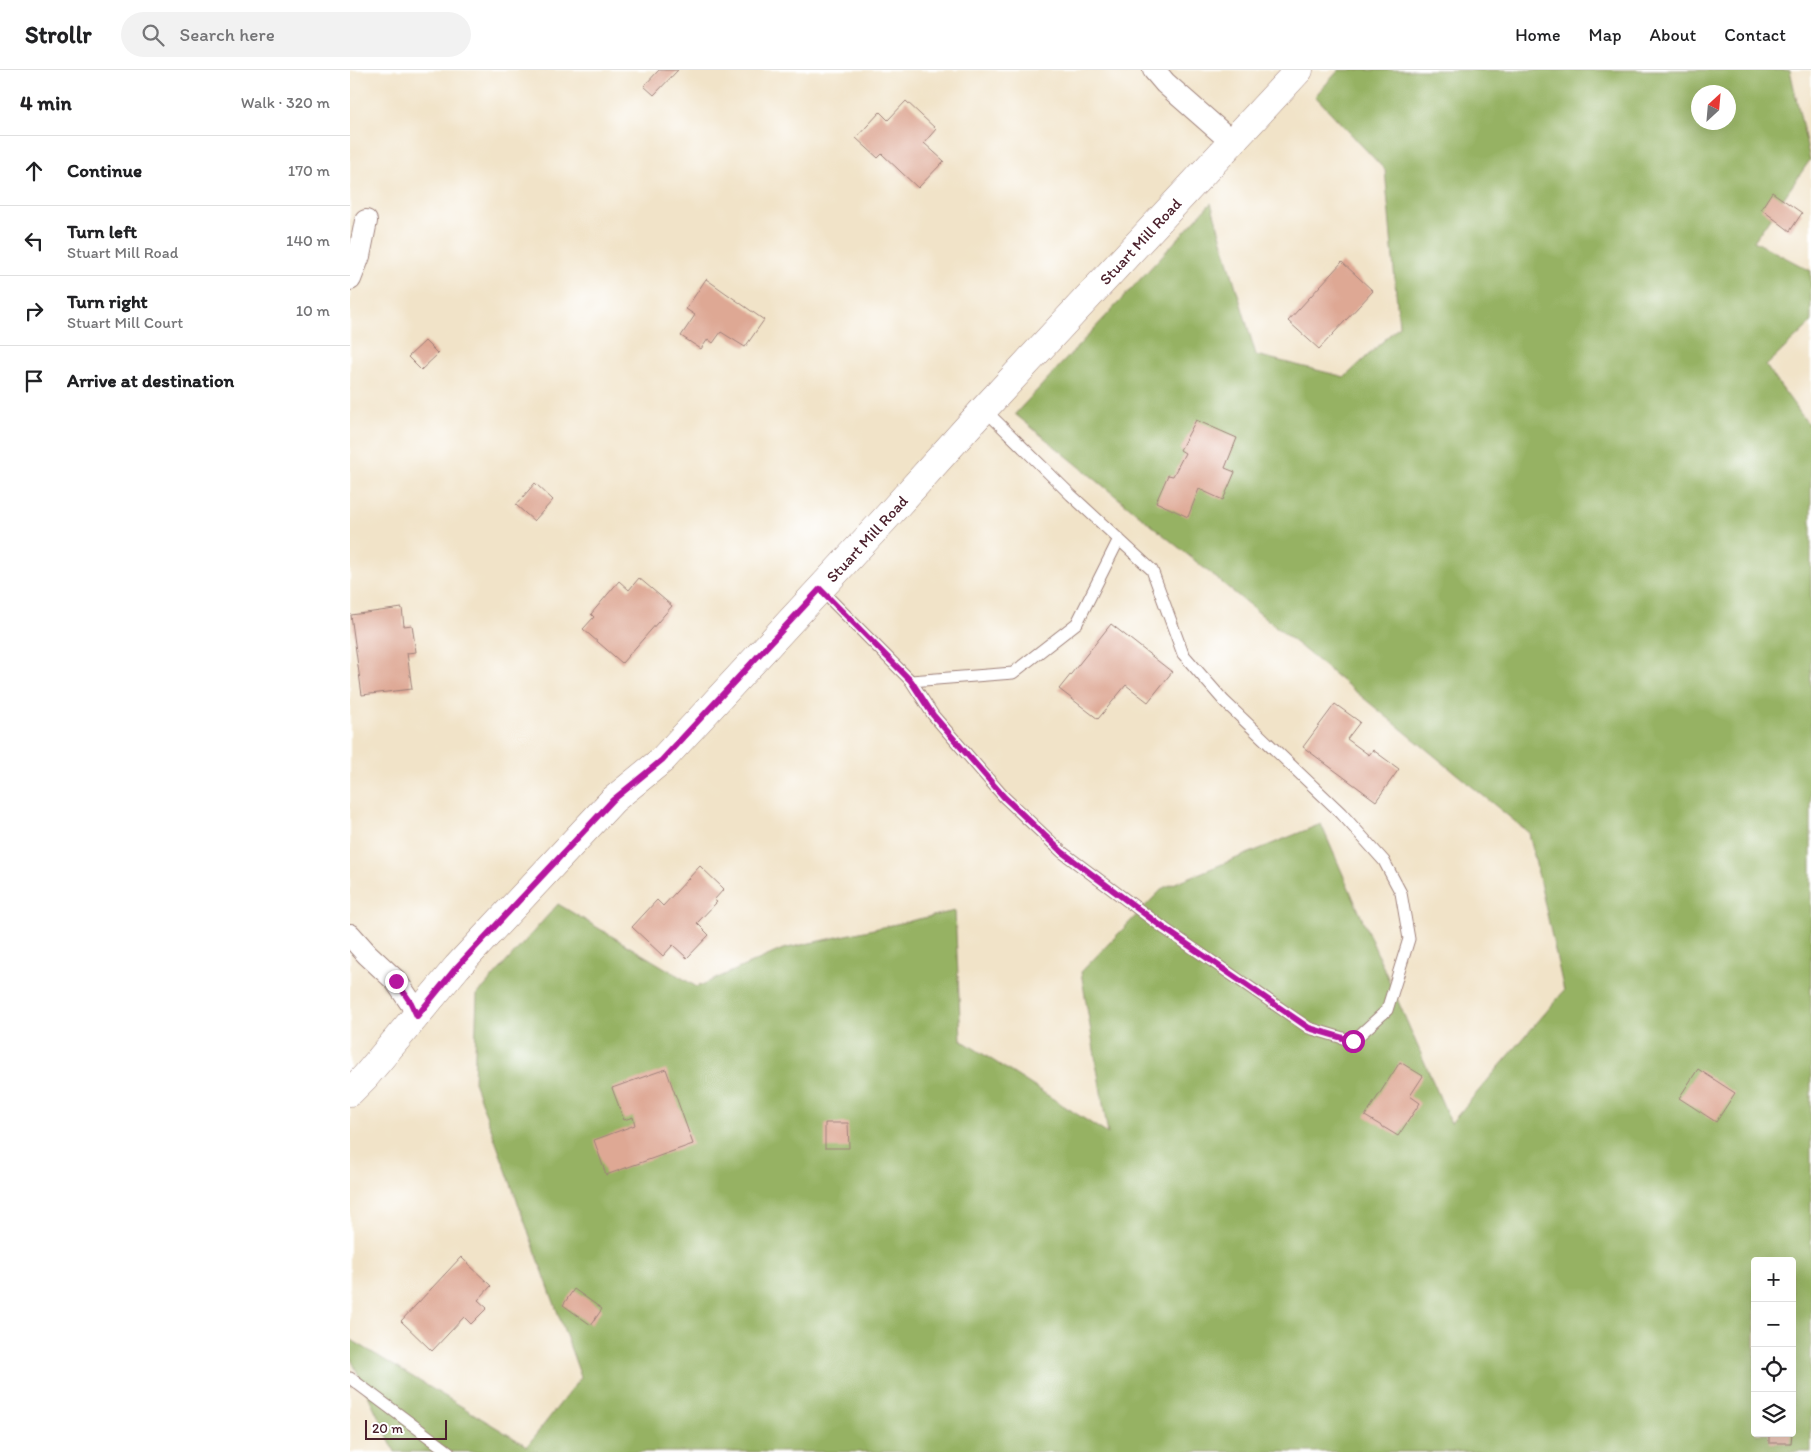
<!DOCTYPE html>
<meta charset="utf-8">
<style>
body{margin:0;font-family:Itim,sans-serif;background:#f2f2f2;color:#202124}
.controls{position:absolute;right:15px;bottom:15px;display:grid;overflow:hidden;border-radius:5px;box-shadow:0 5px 20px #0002}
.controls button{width:45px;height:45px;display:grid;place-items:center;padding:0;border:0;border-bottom:1px solid #e0e0e0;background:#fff;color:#202124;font:25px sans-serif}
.compass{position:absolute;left:1341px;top:15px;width:45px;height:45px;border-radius:50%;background:#fff;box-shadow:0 5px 20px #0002;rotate:26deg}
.scale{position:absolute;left:15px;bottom:12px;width:82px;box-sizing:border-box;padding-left:5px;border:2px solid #4a1f2b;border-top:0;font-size:14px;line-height:18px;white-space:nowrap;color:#4a1f2b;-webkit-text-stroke:4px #fff;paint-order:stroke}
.stop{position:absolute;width:15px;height:15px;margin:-11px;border:4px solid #b5179e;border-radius:50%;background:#fff}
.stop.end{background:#b5179e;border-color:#fff;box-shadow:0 1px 5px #0008}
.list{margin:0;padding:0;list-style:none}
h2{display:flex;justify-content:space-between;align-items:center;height:65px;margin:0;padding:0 20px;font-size:21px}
h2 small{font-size:16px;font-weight:400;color:#757577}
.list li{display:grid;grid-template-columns:32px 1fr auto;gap:15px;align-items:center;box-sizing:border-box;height:70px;padding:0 20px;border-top:1px solid #e0e0e0}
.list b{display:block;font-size:19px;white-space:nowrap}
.list p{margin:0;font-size:16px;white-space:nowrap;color:#757577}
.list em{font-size:16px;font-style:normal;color:#757577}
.icon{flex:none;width:28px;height:28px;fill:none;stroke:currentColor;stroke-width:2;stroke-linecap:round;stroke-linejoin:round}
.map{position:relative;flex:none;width:1461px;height:1382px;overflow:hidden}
header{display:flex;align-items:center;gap:30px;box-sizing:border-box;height:70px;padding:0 25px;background:#fff;border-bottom:1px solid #e0e0e0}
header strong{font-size:24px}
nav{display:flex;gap:28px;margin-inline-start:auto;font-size:18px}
.search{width:350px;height:45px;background:#f2f2f2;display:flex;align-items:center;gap:12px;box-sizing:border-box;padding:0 18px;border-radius:28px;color:#757577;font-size:19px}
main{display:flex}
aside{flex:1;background:#fff}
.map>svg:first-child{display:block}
</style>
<header>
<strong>Strollr</strong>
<div class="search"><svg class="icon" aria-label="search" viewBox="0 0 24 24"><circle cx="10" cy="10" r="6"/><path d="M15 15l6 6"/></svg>Search here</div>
<nav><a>Home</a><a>Map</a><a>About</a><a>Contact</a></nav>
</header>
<main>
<aside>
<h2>4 min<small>Walk · 320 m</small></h2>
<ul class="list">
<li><svg class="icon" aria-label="ahead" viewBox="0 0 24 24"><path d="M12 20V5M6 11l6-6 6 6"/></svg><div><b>Continue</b></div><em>170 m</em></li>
<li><svg class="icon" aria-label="left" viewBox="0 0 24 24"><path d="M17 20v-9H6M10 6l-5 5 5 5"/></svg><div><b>Turn left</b><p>Stuart Mill Road</p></div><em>140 m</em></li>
<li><svg class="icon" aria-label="right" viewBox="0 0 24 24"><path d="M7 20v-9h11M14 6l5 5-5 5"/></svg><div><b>Turn right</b><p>Stuart Mill Court</p></div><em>10 m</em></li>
<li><svg class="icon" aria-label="arrive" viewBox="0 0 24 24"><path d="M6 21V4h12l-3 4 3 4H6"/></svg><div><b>Arrive at destination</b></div></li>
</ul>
</aside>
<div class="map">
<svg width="1461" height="1382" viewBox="0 0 1461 1382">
<rect width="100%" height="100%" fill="#fff"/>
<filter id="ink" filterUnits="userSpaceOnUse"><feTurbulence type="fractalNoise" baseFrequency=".02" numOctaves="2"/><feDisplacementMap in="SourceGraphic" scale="10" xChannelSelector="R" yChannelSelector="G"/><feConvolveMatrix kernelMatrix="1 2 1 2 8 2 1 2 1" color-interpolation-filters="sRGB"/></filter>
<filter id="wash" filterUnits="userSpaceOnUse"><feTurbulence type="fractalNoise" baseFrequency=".0096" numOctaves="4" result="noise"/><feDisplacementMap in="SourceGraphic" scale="20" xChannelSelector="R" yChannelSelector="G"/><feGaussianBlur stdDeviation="1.12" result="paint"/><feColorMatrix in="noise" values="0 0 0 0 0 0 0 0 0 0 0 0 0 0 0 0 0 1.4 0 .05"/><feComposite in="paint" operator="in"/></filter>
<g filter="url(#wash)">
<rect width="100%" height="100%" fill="#f1e3c8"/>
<path fill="#96b263" stroke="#706847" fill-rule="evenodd" d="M989,0H1440L1460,90L1404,171L1461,201V253L1416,296L1461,358V1382H45L0,1287V1269L177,1376L231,1307L124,1012L127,925L208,834L347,917L433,879L605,841L611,970L758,1064L731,902L813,818L971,754L1101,1053L1214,921L1179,763L665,344L861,133L906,285L995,307L1049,256L1035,100L965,26ZM1348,22H1378V52H1348ZM1405,1191H1442V1363H1405Z"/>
<g id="blocks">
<path fill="#dea894" d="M309,0H328L304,25L294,16Z
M556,31L586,59L574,73L594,91L568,118L532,84L528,88L506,68L530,42L538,50Z
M1422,122L1452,143L1440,161L1411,139Z
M992,192L1023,221L969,279L938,251Z
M356,209L414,250L395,277L371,262L363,273L358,269L351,279L331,266L345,245L336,239Z
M75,271L88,284L71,300L58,287Z
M846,350L887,368L875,398L885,402L873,430L849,419L838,447L806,432L818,405L823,406L835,383L830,380Z
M185,413L203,430L184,451L166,435Z
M289,508L322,536L272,593L233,559L244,547L241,544L269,511L279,520Z
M52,538L54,556L62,555L66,582L57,583L62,619L12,625L1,545Z
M761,554L822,602L798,632L776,615L748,649L709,619Z
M985,634L1010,652L997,669L1019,685L1023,680L1049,699L1026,731L953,677Z
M350,796L374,819L364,830L367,832L347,853L359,865L337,888L323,875L313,886L282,857L307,830L313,836Z
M1050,992L1073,1006L1060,1026L1070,1033L1048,1066L1015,1046Z
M316,999L343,1074L256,1105L244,1070L285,1055L283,1047L274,1050L262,1018Z
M1348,999L1385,1023L1366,1052L1329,1028Z
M475,1053H498L499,1078H475Z
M111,1187L141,1216L128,1230L137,1238L121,1254L114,1247L82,1281L51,1251Z
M224,1219L252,1239L241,1255L213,1235Z
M1419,1363H1442L1441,1373H1419Z"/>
</g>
</g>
<g filter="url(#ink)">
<use href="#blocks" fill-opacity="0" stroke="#9e817a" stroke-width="1"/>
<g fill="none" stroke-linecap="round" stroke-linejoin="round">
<g stroke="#9e817a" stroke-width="13">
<path id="service" d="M470,519L561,611L583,645L654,727L712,782L815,859L959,958L1003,971L1037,940L1059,869L1051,823L1034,791L991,743L874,631L833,584L802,500L721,425L634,339
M561,611L663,603L727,553L769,469
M0,1308L99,1382"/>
</g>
<g stroke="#9e817a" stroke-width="24">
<path id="minor" d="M804,0L815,13L882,72
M0,209L9,186L16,151
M0,865L17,884L46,911L61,933L67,945"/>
</g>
<g stroke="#9e817a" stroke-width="29">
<g id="secondary">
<path id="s1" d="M0,1022L15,1007L107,897L263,730L312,690L534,450L634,339L949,0"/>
</g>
</g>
<use href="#service" stroke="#fff" stroke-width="11"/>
<use href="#minor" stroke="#fff" stroke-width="22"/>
<use href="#secondary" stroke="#fff" stroke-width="28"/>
</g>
</g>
<g fill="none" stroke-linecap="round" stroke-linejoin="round" filter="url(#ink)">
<path stroke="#b5179e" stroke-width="6" d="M46,911L61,933L67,946L107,897L263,730L312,690L470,519L561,611L583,645L654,727L712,782L815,859L959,958L1003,971"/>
</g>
<g text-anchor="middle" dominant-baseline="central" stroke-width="4" stroke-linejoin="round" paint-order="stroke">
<g font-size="16" fill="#4a1f2b" stroke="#fff">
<text stroke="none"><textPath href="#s1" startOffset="1162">Stuart Mill Road</textPath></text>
<text stroke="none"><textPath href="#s1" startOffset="758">Stuart Mill Road</textPath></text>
</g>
</g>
</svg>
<div class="controls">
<button>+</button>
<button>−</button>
<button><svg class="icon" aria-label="locate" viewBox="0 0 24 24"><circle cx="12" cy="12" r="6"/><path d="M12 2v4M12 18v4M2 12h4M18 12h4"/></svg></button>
<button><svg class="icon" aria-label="layers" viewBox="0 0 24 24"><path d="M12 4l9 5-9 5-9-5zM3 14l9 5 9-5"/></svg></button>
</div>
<svg class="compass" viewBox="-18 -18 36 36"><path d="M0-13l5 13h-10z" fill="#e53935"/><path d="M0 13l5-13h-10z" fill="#757577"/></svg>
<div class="scale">20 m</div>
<div class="stop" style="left:1003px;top:971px"></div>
<div class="stop end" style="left:46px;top:911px"></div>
</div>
</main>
